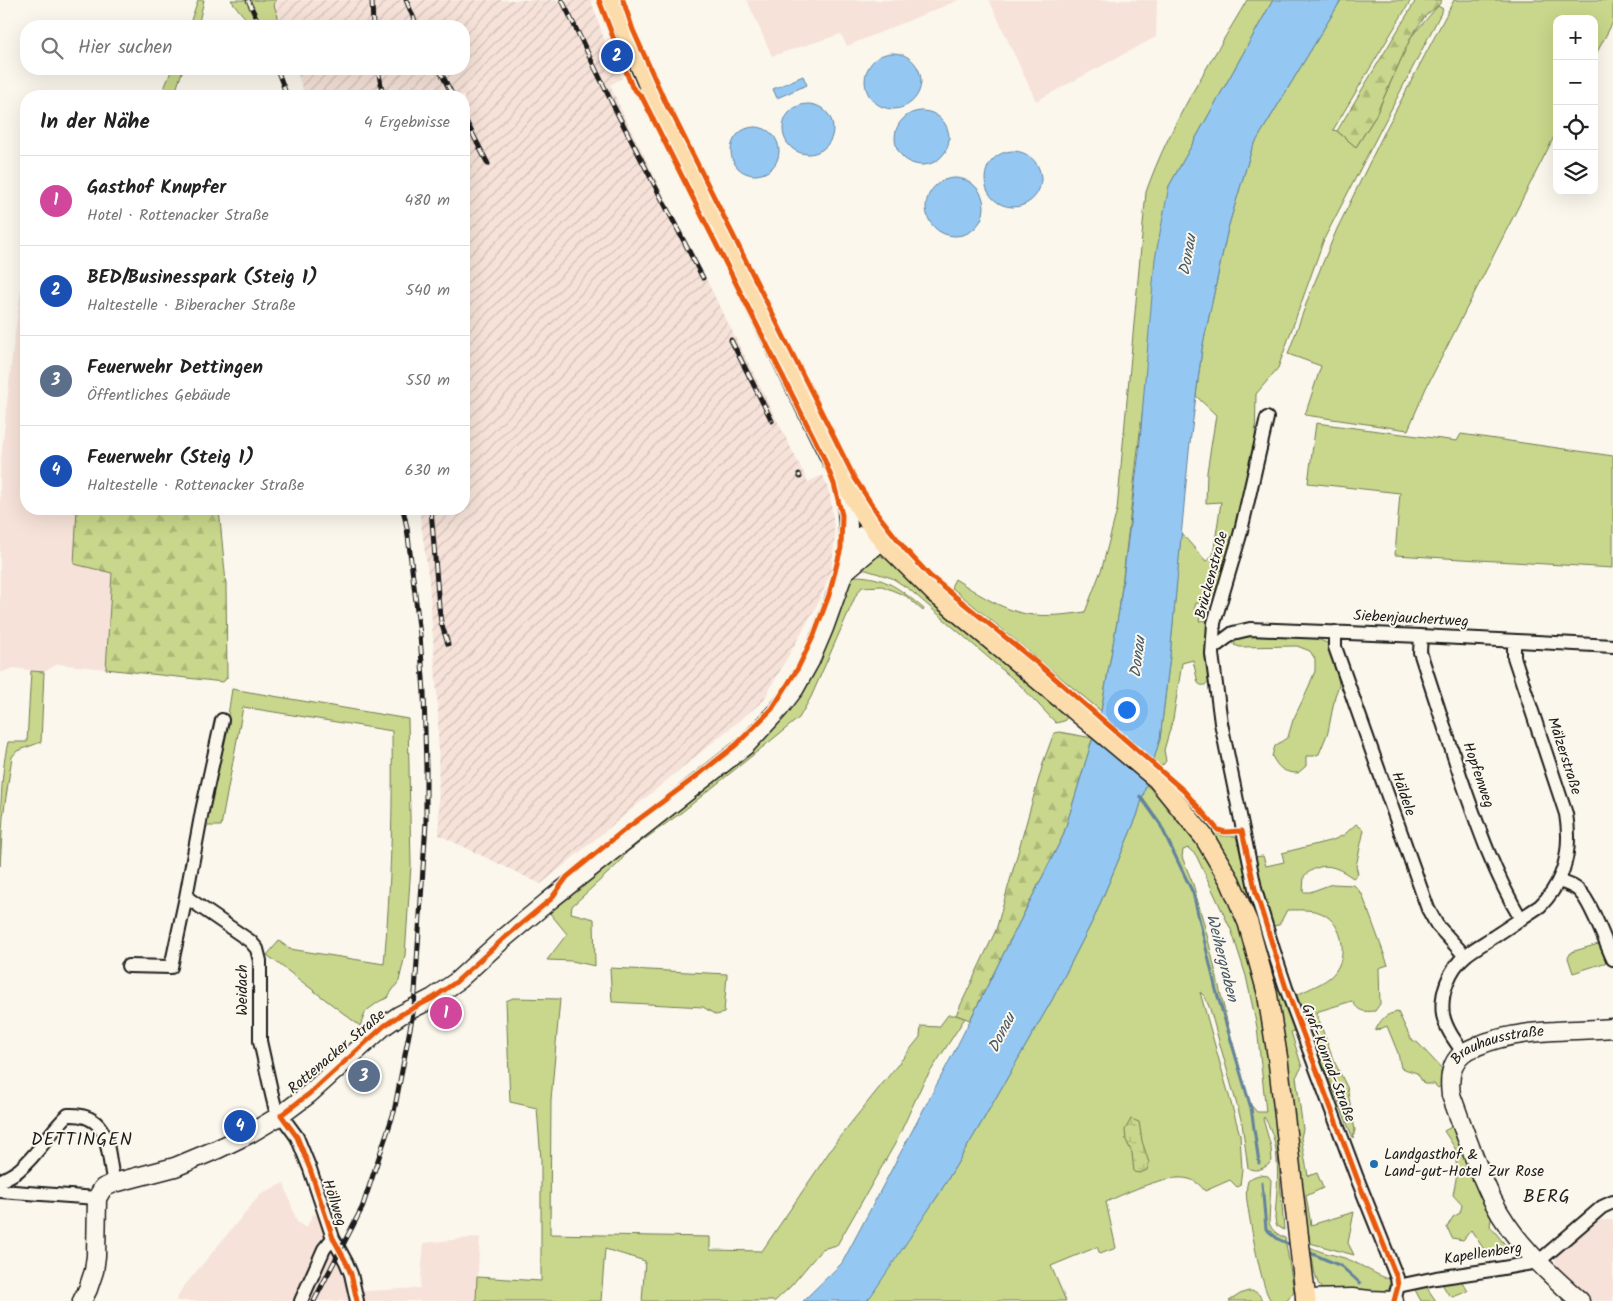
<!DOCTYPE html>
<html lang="de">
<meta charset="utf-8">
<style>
body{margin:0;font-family:Kalam,sans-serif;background:#f2f2f2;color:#222}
.controls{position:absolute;right:15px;top:15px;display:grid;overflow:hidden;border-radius:10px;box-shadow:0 5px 20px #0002}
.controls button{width:45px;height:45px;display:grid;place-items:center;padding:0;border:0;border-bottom:1px solid #e0e0e0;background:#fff;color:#222;font:25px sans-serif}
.you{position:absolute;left:1126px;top:709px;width:18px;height:18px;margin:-12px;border:4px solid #fff;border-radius:50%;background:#1a73e8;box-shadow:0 0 0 8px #1a73e833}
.badge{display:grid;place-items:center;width:32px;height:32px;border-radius:50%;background:#2563eb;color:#fff;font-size:16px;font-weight:700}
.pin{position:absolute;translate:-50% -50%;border:2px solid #fff;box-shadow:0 1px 5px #0006}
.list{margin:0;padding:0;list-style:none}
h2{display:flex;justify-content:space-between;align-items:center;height:65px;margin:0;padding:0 20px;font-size:21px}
h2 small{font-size:16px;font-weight:400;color:#767676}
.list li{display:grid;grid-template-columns:32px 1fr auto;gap:15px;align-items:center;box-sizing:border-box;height:90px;padding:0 20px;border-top:1px solid #e0e0e0}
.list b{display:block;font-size:19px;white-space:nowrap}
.list p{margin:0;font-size:16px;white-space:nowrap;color:#767676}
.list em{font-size:16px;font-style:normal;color:#767676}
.icon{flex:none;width:28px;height:28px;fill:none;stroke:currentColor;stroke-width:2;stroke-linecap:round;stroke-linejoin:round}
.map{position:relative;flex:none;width:1613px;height:1301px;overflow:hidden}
.search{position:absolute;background:#fff;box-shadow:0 5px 20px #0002;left:20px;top:20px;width:450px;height:55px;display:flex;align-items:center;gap:12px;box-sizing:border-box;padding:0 18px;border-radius:20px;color:#767676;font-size:19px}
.panel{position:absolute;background:#fff;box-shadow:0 5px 20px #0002;left:20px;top:90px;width:450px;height:425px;border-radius:20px}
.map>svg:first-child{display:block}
</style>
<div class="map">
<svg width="1613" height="1301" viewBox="0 0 1613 1301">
<defs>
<pattern id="industrial-furrows" width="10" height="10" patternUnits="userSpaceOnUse" patternTransform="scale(1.25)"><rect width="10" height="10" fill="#f6e2d8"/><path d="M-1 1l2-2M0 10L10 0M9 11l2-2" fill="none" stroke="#d2c1b9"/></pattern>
<pattern id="forest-firs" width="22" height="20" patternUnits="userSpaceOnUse" patternTransform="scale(1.25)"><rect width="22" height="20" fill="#c8d78b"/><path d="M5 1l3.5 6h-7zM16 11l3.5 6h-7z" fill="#abb877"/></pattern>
<pattern id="wetland-marsh" width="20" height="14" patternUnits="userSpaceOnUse" patternTransform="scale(1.25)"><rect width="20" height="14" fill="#c8d78b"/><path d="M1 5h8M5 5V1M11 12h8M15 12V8" fill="none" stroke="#abb877"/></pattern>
</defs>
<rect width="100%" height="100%" fill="#fbf7ec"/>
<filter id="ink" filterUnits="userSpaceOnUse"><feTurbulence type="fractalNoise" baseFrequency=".02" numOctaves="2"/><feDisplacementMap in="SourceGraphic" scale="10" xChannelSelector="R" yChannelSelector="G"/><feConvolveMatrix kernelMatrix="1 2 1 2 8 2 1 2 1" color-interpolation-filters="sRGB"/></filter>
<g filter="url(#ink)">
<path fill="#f6e2d8" d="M747,0H959L847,46L841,34L772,56Z
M989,0H1157L1156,37L1036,101Z
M26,251V509H159L145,513L77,509L112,573L106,669L58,664L44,672L14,668L0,673V469L12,357Z
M284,1183L297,1222L306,1228L313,1214L322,1217L342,1267L350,1292L420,1288L424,1243L480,1237L476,1301H176L181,1290L260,1195Z
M1590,1220H1613V1301H1591L1558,1273L1555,1259L1561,1243Z"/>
<path fill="url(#industrial-furrows)" d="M276,0H591L606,45L622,78L610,85L625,118L808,482L823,475L830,495L835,535L831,572L818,603L763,701L541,884L439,835L438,709L429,582L419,509H464V96H305L296,69H464V26H281L274,5Z"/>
<path fill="#c8d78b" stroke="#727a54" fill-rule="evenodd" d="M198,0H204L198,26H189Z
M231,0H276L274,5L281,26C250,26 250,25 231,0Z
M1247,0H1273L1169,186L1119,611L1101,711L951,587L955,579C977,593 1000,609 1026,614C1045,617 1066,615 1085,612L1102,568L1117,510L1146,192C1170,123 1211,62 1247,0Z
M1341,0H1411L1333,130L1337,131L1356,147L1375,117L1411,37L1438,6L1443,9L1324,239L1278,368L1256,394L1255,453L1218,597L1210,595L1203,600L1202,604L1196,603L1194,610L1201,613L1199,621L1210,620L1206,656L1209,683C1205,685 1202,687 1198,683L1193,660L1182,663L1173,719L1164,750L1166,761L1162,766L1153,761L1160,739L1170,656L1181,533L1206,561L1213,555L1221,502L1206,503L1207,472L1216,415L1196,396L1202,349L1228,228L1252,148Z
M1454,0H1613V22L1594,58V19H1557V131L1426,388L1408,430L1305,415L1321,366L1288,354L1309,296L1337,229L1387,127Z
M172,69H183L174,96H161Z
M1316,423L1457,441L1461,434L1613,456V568L1395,555L1400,493L1308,483Z
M881,556L895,564L1069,715L1064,721L1056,723L1020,685L909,589L892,578L863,569L862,566L872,557Z
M854,576C886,576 901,590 924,609L923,611L906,596L882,586L862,587L856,595L811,697L799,718L682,812L627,852L619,863L572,906L571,913L594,919L595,966L572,961L547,960L567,934L549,912L745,753Z
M1273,636H1310L1327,643L1336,663L1339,685L1335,696L1328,732L1319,754L1314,756H1306V766L1298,773C1284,773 1278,768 1272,756L1275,746L1288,737L1293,720L1307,691L1315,671V659L1310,651L1297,646L1240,647L1234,645L1237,637Z
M31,671L44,672L41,742L17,751L12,757L3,817L0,866C0,830 0,775 8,742H27Z
M232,689L408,719L411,865L405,955L399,981L387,998L380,1001L366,1011L360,1026L267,955L279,941L290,949L384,964C391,886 393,809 392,731L243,707L221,826H206L224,741Z
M1170,782L1216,833L1223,836H1236L1252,903L1296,1031L1291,1032L1302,1067L1296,1077L1303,1129L1301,1138L1308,1176L1317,1173L1323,1188L1306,1196L1311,1225L1354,1212L1348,1243L1354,1255L1310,1243L1267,960Z
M1146,785L1163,799L1199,840L1239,919L1258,981L1272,1076L1284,1230L1276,1225L1275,1218C1277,1186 1283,1146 1264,1117L1263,1119L1271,1147L1272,1161C1266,1168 1256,1173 1248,1168L1242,1123L1210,1009L1205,997L1200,992L1240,1135L1242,1169L1240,1185L1237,1187L1230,1180L1205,1191C1201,1186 1196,1181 1189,1179C1167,1173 1126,1193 1106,1202L1116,1248L1100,1254L1097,1247L1051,1266L1066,1301H866L939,1194L979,1127L1052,1000L1094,918L1137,816ZM1188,848L1196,855L1232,932L1246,976L1257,1027L1266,1112H1257L1249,1103L1227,1021L1207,935L1193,884L1182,857L1183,850Z
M1356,824L1364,830L1356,866L1358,874L1353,878C1336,866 1322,860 1304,876L1303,892H1310L1332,884L1354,885L1362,894L1388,965L1379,968L1380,1004L1375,1011C1363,1012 1359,1012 1352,1001L1316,1012L1333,1059L1347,1087L1355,1130L1353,1138L1295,996C1306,990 1320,985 1329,978C1350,962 1345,923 1321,913C1312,909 1297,910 1287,910L1279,925L1272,926L1254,857L1263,856L1266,866L1284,862L1282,853L1333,840L1344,835Z
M1602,943L1610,961L1573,973L1568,958L1571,952Z
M610,968L727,974L724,1013L716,1015L703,1007L612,1002Z
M513,998L560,999L551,1100L550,1234L710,1237V1250L762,1251L838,1139L920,1037L921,1026L939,1027L948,1015H956L965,1018L923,1083L896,1142L837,1245L822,1249L791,1286L775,1301H642L645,1261L605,1249L601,1301H476L477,1277L541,1281V1160L537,1108L510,1102L506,1001Z
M1398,1012L1411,1039L1418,1043L1444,1071L1442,1085L1438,1088L1434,1084H1424L1417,1073L1401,1068L1398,1053L1387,1026L1375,1031C1381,1020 1384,1014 1398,1012Z
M1455,1125L1496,1216L1491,1219L1490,1226L1507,1247L1506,1252L1494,1255L1487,1254L1471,1230L1463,1240L1452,1238L1447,1227L1453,1217L1460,1213L1462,1205L1453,1195L1457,1174L1455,1148L1444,1131Z
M1259,1175L1268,1176L1271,1180L1269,1223C1272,1231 1277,1234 1285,1238L1294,1291L1287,1301C1282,1301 1275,1301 1271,1300C1262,1293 1249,1216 1247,1201C1246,1195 1246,1187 1248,1181L1253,1177Z
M1310,1247C1325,1255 1342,1255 1356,1263C1370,1270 1376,1275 1392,1280L1390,1287L1385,1293L1325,1292C1313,1283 1314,1262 1310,1247Z
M1460,1279L1468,1291L1453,1297L1448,1294L1441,1282Z
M1425,1285L1436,1301H1421L1414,1288Z
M1249,1291C1257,1291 1260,1294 1262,1301H1229L1242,1293Z"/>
<path fill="url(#forest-firs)" stroke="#727a54" d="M1416,0H1442L1438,6L1426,15L1411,37L1375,117L1356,147L1337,131Z
M77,509L145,513L159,509H219L226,583L227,678L223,682L106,669L112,573L74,564Z
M1059,732L1093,738L1063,836L970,1020L956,1015L996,930L1044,760L1054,733Z"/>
<path fill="url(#wetland-marsh)" stroke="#727a54" d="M1131,1119L1139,1122L1142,1141L1149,1163L1147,1170L1140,1173L1134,1172L1132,1153L1126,1140L1125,1130Z"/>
<path fill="#94c8f2" stroke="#64839c" d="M1273,0H1341L1252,148L1228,228L1202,349L1189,451L1170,656L1160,739L1137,816L1094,918L1052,1000L979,1127L939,1194L871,1296L866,1301H803L842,1263L954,1052L1063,836L1101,711L1119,611L1139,452L1155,259L1169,186Z
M865 81a28 28 0 1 1 56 0a28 28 0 1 1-56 0Z
M803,76L807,85L777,98L773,89Z
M783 129a25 25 0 1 1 50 0a25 25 0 1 1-50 0Z
M895 138a27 27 0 1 1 54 0a27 27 0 1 1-54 0Z
M731 151a24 24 0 1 1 48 0a24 24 0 1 1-48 0Z
M985 179a28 28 0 1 1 56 0a28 28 0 1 1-56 0Z
M926 207a29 29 0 1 1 58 0a29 29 0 1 1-58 0Z"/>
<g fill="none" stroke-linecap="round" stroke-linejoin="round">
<path stroke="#64839c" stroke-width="3" d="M1140,796L1160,824L1193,893L1216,990L1251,1108L1259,1163
M1262,1183L1266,1229L1278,1239L1293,1246
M1308,1252L1341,1266L1360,1283"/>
<g stroke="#1c1c1c" stroke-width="16">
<path id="street" d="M1267,418L1240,535L1214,623L1212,654L1221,723L1256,893L1274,952L1286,988L1357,1178L1397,1278L1398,1286L1394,1301
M1335,632V647L1428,909L1437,925L1465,956
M1421,636L1420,652C1433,693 1447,734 1460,775C1477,824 1494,874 1521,919
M1213,648L1233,633L1250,629L1421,636L1613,646
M222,720L202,811L186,897L250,941L257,949L260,961V1041L272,1095L275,1107L297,1137L310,1169L333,1238L346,1262L351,1274L357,1301
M1559,881C1567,884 1575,886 1580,892C1591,902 1606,944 1613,959
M128,966L171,967L186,897
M1463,1052C1455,1041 1446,1029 1443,1015C1440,994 1449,969 1466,955C1476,947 1488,941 1498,934C1512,925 1526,915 1540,906C1566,880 1572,849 1566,814L1514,657V641
M0,1181C7,1177 15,1174 20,1169C39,1153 50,1131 68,1115C112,1113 106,1151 114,1183
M0,1191L97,1198
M1398,1286L1436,1278L1491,1270L1538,1262L1602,1207L1613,1202
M301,1301L324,1249L333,1238"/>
</g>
<g stroke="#1c1c1c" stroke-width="21">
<g id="secondary">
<path d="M846,487L849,548"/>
<path d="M844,572L882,540"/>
<path d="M1305,1299L1352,1298L1370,1300L1394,1301"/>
<path d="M82,1301L88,1289L94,1271L96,1256L97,1198L103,1188L114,1183L175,1167L218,1149L249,1134L281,1115L309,1094L384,1026L400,1015L433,998L456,982L503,939L551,899L746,745L779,709L795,688L810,661L824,628L844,572L849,548L852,542L863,535L877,532"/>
<path id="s1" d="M1580,1301C1547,1272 1513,1241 1493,1201C1476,1167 1464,1130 1451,1095C1449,1080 1450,1063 1463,1053C1467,1050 1473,1048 1477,1046C1519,1028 1568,1032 1613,1028"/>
</g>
</g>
<g stroke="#1c1c1c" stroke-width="22">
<path id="primary" d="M612,0L659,110L832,461L865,516L885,543L935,593L1157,779L1204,837L1230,881L1248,923L1267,992L1278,1060L1306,1301"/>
</g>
<use href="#street" stroke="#fbf7ec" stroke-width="12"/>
<use href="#secondary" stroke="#fbf7ec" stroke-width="18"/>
<use href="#primary" stroke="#fddcac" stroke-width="19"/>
<g stroke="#1c1c1c" stroke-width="5">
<path id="rail" d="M248,0L260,26
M372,0L373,26
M406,0L417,26
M562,0L615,109L703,278
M277,69L287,96
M378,69L383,96
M439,69L453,96
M464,117L488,164
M731,340L772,421
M799,474L800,477
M431,509L439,607L441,622L448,644
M314,1301L362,1208L394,1112L414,1008L426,822V768L424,693L420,635L407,528L403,509"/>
</g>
<use href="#rail" stroke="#fbf7ec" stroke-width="3" stroke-dasharray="9" stroke-linecap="butt"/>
<g stroke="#fbf7ec" stroke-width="8">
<path id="cycleway" d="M623,0L633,30L667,106L673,115L854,477L880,517L905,549L930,576L1042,667L1184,791L1218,830L1225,832L1242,831L1256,893L1286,988L1357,1178L1397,1278L1398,1286L1394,1301
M357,1301L351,1274L346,1262L333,1238L310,1169L297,1137L281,1115L309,1094L384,1026L400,1015L433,998L456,982L503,939L551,899L567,877L623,831L693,779L736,745L772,709L798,668L814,635L829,595L841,548L842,515L834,484L823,456L642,97L632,87L599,0"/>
</g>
<use href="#cycleway" stroke="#e8590c" stroke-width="5"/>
</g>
</g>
<circle fill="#1f6fb2" stroke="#fbf7ec" stroke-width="2" cx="1374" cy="1164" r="5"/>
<g text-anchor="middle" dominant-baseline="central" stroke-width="4" stroke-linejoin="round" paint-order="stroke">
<g font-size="15" fill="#1c1c1c" stroke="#fbf7ec">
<text transform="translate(1212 575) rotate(-75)">Brückenstraße</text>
<text transform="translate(1411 619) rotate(3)">Siebenjauchertweg</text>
<text transform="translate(1564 756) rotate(72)">Mälzerstraße</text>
<text transform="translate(1478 775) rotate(71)">Hopfenweg</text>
<text transform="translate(1403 794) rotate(71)">Häldele</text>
<text transform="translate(243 990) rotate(-90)">Weidach</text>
<text stroke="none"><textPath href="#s1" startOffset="329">Brauhausstraße</textPath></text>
<text transform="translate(337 1052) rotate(-40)">Rottenacker Straße</text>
<text transform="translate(1328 1063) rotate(69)">Graf-Konrad-Straße</text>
<text transform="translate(334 1203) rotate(72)">Höllweg</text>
<text transform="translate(1483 1254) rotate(-9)">Kapellenberg</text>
</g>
<g font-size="15" fill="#1c1c1c" stroke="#fbf7ec" text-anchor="start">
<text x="1384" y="1155">Landgasthof &amp;<tspan x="1384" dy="17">Land-gut-Hotel Zur Rose</tspan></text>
</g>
<g font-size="16" font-style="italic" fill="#465867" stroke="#fbf7ec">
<text transform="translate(1188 255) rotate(-80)">Donau</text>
<text transform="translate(1138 657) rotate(-83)">Donau</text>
<text transform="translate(1222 958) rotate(76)">Weihergraben</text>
<text transform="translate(1002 1033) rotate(-63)">Donau</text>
</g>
<g font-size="18" letter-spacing="1" fill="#1c1c1c" stroke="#fbf7ec">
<text x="82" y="1140">DETTINGEN</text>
<text x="1547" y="1197">BERG</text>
</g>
</g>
</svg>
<div class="controls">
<button>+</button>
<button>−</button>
<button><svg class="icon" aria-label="locate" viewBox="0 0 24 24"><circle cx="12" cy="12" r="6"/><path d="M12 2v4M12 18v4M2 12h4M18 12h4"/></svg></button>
<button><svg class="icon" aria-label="layers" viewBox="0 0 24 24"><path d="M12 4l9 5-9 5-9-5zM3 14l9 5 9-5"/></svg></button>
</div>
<div class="you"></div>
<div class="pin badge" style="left:446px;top:1013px;background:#d1479c">1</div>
<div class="pin badge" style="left:617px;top:56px;background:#1a4fb4">2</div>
<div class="pin badge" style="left:364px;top:1076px;background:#5c6f8a">3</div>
<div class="pin badge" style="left:240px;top:1126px;background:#1a4fb4">4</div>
<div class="search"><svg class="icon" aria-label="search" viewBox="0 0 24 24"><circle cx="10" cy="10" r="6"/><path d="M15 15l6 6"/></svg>Hier suchen</div>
<section class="panel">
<h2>In der Nähe<small>4 Ergebnisse</small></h2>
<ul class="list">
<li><span class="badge" style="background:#d1479c">1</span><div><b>Gasthof Knupfer</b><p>Hotel · Rottenacker Straße</p></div><em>480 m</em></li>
<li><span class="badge" style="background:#1a4fb4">2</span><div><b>BED/Businesspark (Steig 1)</b><p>Haltestelle · Biberacher Straße</p></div><em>540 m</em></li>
<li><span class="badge" style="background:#5c6f8a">3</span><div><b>Feuerwehr Dettingen</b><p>Öffentliches Gebäude</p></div><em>550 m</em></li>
<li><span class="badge" style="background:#1a4fb4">4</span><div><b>Feuerwehr (Steig 1)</b><p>Haltestelle · Rottenacker Straße</p></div><em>630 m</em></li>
</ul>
</section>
</div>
